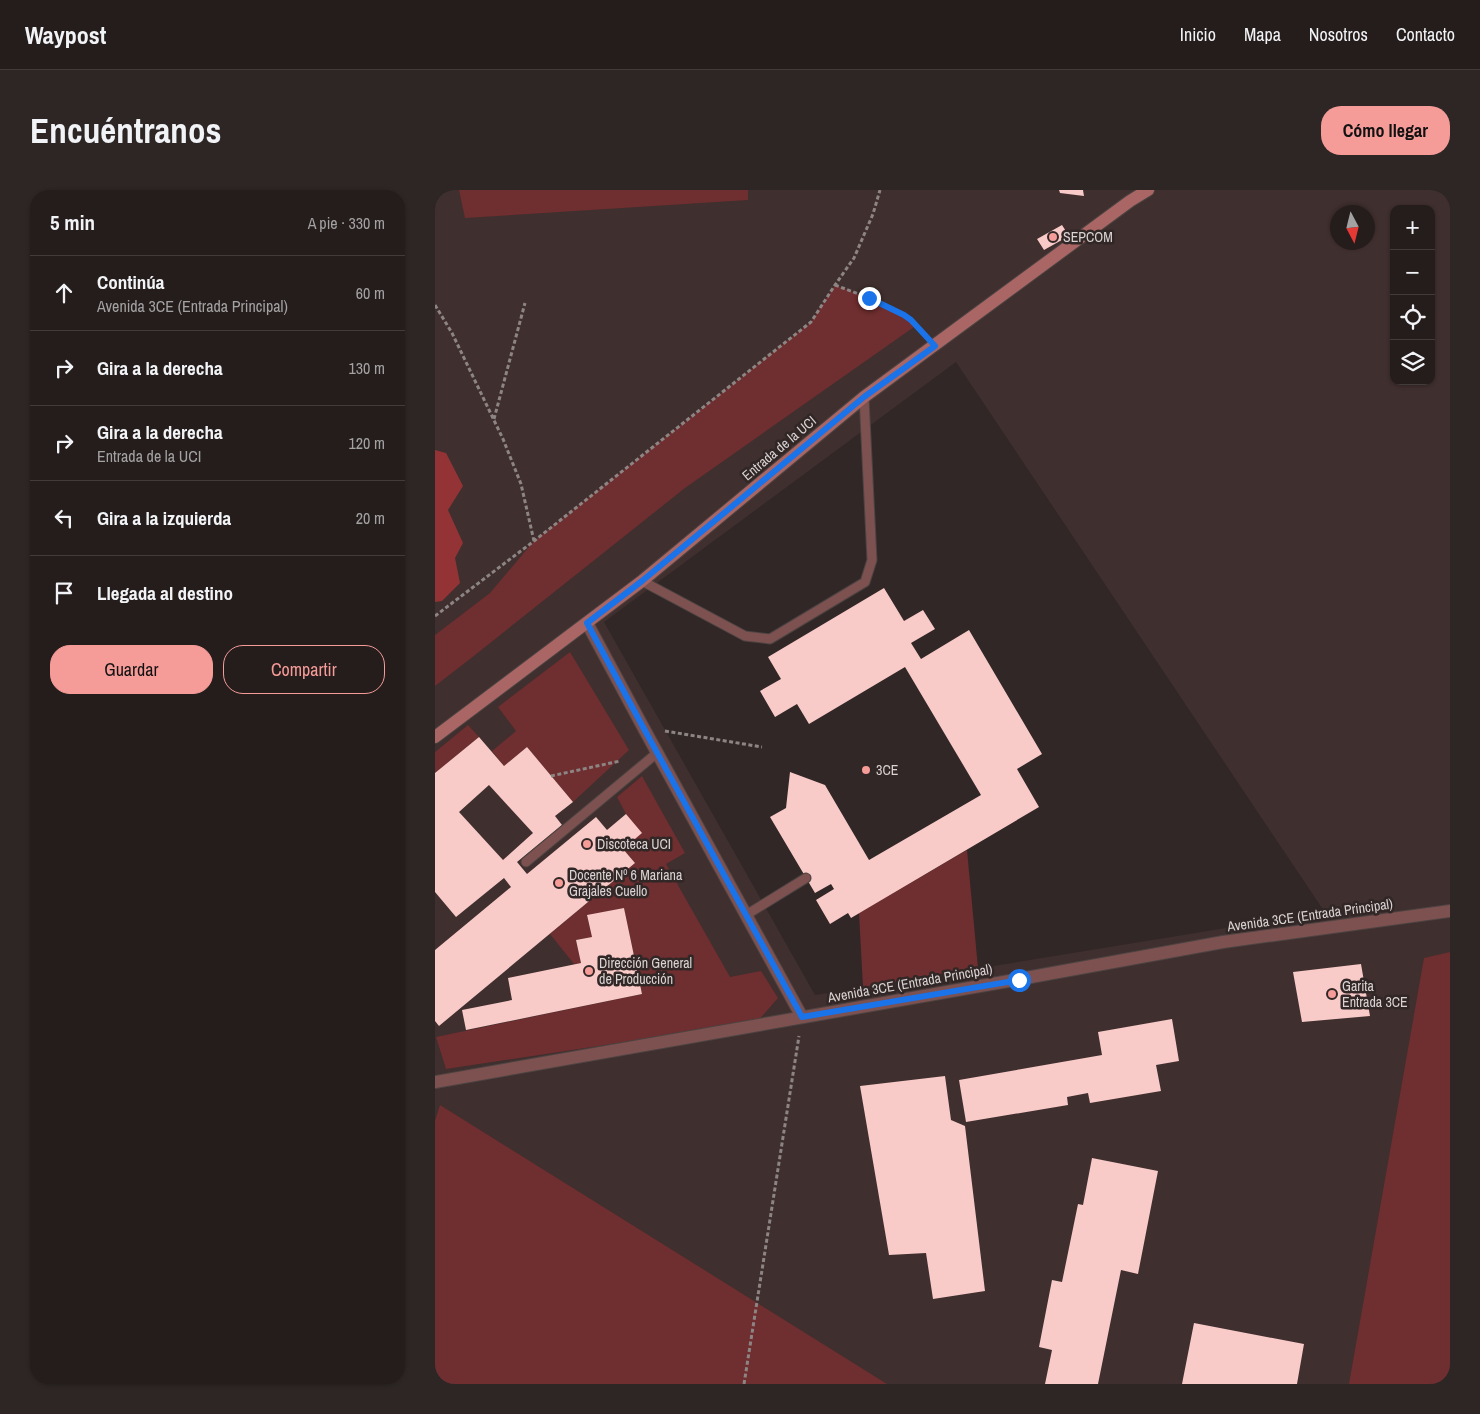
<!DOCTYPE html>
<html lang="es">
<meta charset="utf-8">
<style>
body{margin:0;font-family:"Archivo Narrow",sans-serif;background:#2d2625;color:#f1f3f6}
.controls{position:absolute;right:15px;top:15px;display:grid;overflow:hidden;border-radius:10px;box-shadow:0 1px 4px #0004}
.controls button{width:45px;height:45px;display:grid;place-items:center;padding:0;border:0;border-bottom:1px solid #423b3b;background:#251d1c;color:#f1f3f6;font:25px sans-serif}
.compass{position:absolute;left:895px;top:15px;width:45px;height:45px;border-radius:50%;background:#251d1c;box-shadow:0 1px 4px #0004;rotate:173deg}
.stop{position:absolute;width:15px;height:15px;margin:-11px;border:4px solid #1a73e8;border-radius:50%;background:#fff}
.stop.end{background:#1a73e8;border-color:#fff;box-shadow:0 1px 5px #0008}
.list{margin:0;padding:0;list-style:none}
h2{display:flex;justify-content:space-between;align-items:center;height:65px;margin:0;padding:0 20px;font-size:21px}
h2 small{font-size:16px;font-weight:400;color:#a3a2a3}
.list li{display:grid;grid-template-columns:32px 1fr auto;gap:15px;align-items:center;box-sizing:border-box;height:75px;padding:0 20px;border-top:1px solid #423b3b}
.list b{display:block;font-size:19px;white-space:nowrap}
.list p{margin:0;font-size:16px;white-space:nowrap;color:#a3a2a3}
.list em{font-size:16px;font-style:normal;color:#a3a2a3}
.actions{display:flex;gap:10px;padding:15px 20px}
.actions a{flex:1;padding:11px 0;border:1px solid #f59b98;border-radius:20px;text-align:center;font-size:18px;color:#f59b98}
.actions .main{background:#f59b98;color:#111}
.icon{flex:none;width:28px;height:28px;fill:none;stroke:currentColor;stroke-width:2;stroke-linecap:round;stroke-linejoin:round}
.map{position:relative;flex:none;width:1015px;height:1194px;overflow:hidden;border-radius:20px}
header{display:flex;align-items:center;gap:30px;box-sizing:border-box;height:70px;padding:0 25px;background:#251d1c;border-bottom:1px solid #423b3b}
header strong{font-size:24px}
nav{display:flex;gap:28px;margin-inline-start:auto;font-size:18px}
.intro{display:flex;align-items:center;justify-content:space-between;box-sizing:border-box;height:120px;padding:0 30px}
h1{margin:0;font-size:35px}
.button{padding:12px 22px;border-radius:20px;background:#f59b98;color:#111;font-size:18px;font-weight:700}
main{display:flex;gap:30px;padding:0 30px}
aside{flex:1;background:#251d1c;border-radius:20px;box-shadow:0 1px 4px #0004}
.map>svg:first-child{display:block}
</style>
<header>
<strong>Waypost</strong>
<nav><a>Inicio</a><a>Mapa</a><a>Nosotros</a><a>Contacto</a></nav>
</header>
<div class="intro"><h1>Encuéntranos</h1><a class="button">Cómo llegar</a></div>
<main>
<aside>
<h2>5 min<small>A pie · 330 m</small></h2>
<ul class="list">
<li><svg class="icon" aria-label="ahead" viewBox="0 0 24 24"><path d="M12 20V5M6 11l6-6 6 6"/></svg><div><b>Continúa</b><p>Avenida 3CE (Entrada Principal)</p></div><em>60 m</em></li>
<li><svg class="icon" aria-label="right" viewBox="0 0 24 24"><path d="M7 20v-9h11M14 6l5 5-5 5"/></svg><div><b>Gira a la derecha</b></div><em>130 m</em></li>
<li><svg class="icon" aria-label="right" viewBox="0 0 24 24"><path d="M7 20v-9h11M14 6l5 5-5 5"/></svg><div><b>Gira a la derecha</b><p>Entrada de la UCI</p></div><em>120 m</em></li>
<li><svg class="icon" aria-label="left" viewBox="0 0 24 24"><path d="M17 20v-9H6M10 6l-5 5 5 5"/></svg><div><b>Gira a la izquierda</b></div><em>20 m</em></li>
<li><svg class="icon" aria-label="arrive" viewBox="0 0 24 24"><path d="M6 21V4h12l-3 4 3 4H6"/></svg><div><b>Llegada al destino</b></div></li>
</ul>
<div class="actions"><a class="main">Guardar</a><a>Compartir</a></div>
</aside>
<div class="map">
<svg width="1015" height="1194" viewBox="0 0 1015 1194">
<rect width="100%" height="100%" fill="#312726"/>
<path fill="#3f2f2e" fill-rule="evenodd" d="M0,0H1015V1194H0ZM959,19H996V191H959ZM902,22H932V52H902ZM521,172L889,721V722L380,805L169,432Z"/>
<path fill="#6f2e2f" d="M24,0H313V10L30,28Z
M400,95L434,108L469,125L479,137L250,298L35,469L0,496V445L55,403L99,351L376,132Z
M135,462L194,560L138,612L92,557L69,576L57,561L81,541L63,517Z
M33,535L44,547L0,583V562Z
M207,586L250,663L231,674L295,787L326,781L343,808L322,832L11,879L1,847L207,804L189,718L152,726L157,747L141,750L146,773L139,774L115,744L200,673L188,659L206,643L191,624L182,607Z
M532,660L543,778L428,797L424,723Z
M1015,762V1194H914L989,768Z
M5,915L452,1194H0V931Z"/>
<path fill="#933336" d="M0,260L11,263L28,296L13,320L28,353L20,368L25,393L7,411L0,412Z"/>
<path fill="#f8cac8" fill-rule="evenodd" d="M624,0H648L649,6L625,3Z
M627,35L634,46L609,60L602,49Z
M449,398L469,431L488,420L500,439L476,453L486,469L534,440L607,564L582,579L604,617L416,728L413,723L395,734L381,710L399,699L396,694L380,703L335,627L351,618L355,582L390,595L434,670L546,605L470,477L374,534L362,514L340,527L325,501L346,489L333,467Z
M44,547L69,576L92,557L138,612L120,626L127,635L82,672L92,684L161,627L172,640L191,624L207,643L188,659L200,673L4,836L0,831V760L76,697L69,688L21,727L0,702V583ZM54,595L98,643L68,670L24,622Z
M189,718L207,804L31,840L27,820L77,810L73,788L146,773L141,750L157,747L152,725Z
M926,774L935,826L867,832L858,782Z
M737,829L744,871L721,875L726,901L655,913L653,903L632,907L633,915L531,932L524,890L667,865L663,842Z
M510,886L516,930L530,936L550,1101L498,1109L491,1063L454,1065L425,896Z
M657,968L723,981L703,1084L686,1080L663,1194H610L617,1160L604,1157L617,1090L627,1092L643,1014L648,1015Z
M759,1133L869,1154L862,1194H747Z"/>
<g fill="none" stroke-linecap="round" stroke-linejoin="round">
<g stroke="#4c4342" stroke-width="11">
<path id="lane" d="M207,391L310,446L335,449L430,392L437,370L429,207
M91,672L222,563
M311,725L371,688"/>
</g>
<g stroke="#4c4342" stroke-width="14">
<path id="street" d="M152,433L208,537L367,827
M0,892L585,789L788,752L1015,721"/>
</g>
<g stroke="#4c4342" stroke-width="14">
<path id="secondary" d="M0,547L207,391L429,207L695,11L713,0"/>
</g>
<path stroke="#8d8584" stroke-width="3" stroke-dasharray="4 2.5" stroke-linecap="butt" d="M400,95L434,108L469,125L488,143
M0,115L17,143L68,249L86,294L99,351
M59,229L90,113
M0,426L99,351L376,132L400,95L419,68L438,24L445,0
M230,541L327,557
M116,586L185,571
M309,1194L364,846"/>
<use href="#lane" stroke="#7c514f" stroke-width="9"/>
<use href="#street" stroke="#7c514f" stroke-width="12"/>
<use href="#secondary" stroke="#aa6664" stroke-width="12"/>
</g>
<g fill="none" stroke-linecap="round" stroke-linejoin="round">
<path stroke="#1a73e8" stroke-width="6" d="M434,108L469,125L476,130L500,156L429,207L207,391L152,433L208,537L367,827L584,790"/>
</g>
<g fill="#f59b98" stroke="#312726" stroke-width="2">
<circle cx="618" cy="47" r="5"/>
<circle cx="431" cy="580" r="5"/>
<circle cx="152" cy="654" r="5"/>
<circle cx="124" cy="693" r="5"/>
<circle cx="154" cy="781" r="5"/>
<circle cx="897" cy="804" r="5"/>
</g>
<g text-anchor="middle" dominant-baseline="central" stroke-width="5" stroke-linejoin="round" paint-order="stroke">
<g font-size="14" fill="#dad3d3" stroke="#312726" text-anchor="start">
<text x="628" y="47">SEPCOM</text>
<text x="441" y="580">3CE</text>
<text x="162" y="654">Discoteca UCI</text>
<text x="134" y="685">Docente Nº 6 Mariana<tspan x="134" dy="16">Grajales Cuello</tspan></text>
<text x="164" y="773">Dirección General<tspan x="164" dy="16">de Producción</tspan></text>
<text x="907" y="796">Garita<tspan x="907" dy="16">Entrada 3CE</tspan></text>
</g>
<g font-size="14" fill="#dad3d3" stroke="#312726">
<text transform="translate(344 258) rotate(-40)">Entrada de la UCI</text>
<text transform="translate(875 725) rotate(-8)">Avenida 3CE (Entrada Principal)</text>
<text transform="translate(475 793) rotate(-10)">Avenida 3CE (Entrada Principal)</text>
</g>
</g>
</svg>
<div class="controls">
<button>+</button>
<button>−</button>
<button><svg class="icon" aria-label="locate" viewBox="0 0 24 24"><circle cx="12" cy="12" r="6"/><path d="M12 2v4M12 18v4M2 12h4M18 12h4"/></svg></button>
<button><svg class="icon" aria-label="layers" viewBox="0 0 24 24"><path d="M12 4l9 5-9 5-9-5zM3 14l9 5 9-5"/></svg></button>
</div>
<svg class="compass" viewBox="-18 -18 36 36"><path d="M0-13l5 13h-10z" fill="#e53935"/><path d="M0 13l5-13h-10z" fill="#a3a2a3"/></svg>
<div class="stop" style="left:584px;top:790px"></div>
<div class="stop end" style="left:434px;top:108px"></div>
</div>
</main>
